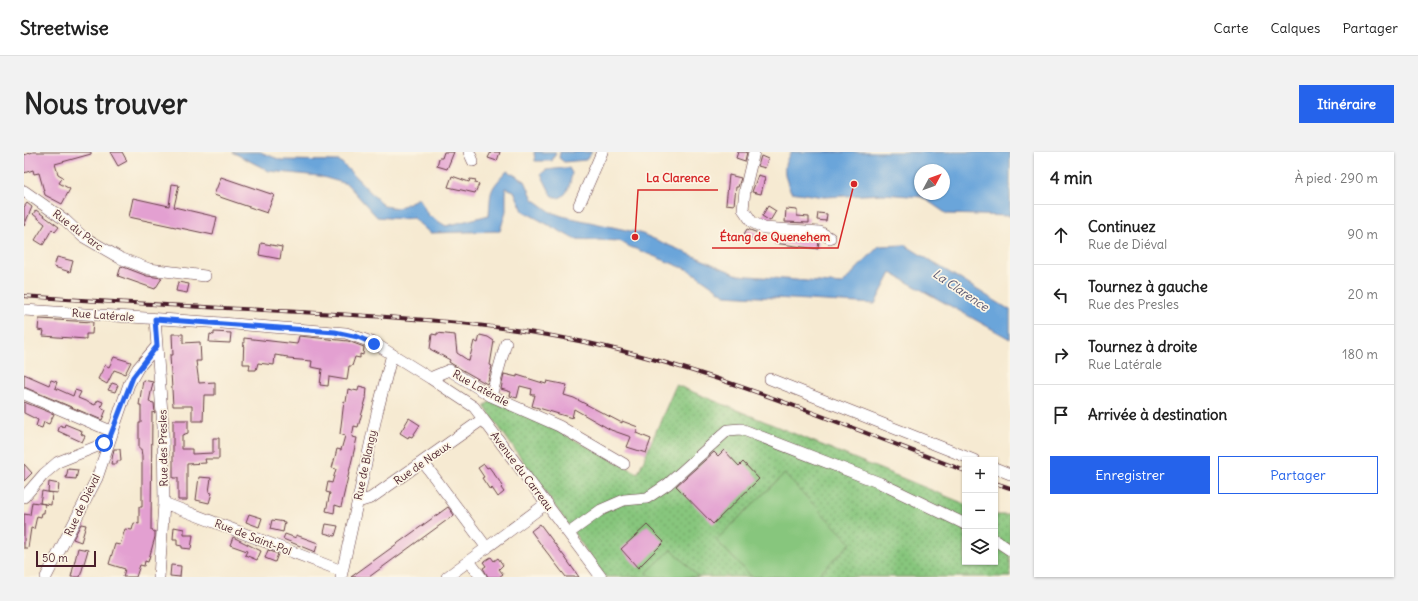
<!DOCTYPE html>
<html lang="fr">
<meta charset="utf-8">
<style>
body{margin:0;font-family:Delius,sans-serif;background:#f2f2f2;color:#222}
.controls{position:absolute;right:12px;bottom:12px;display:grid;overflow:hidden;border-radius:0px;box-shadow:0 1px 3px #0004}
.controls button{width:36px;height:36px;display:grid;place-items:center;padding:0;border:0;border-bottom:1px solid #e0e0e0;background:#fff;color:#222;font:20px sans-serif}
.compass{position:absolute;left:890px;top:12px;width:36px;height:36px;border-radius:50%;background:#fff;box-shadow:0 1px 3px #0004;rotate:49deg}
.scale{position:absolute;left:12px;bottom:10px;width:60px;box-sizing:border-box;padding-left:4px;border:2px solid #4a1f2b;border-top:0;font-size:11px;line-height:14px;white-space:nowrap;color:#4a1f2b;-webkit-text-stroke:3px #fcf5e5;paint-order:stroke}
.stop{position:absolute;width:12px;height:12px;margin:-9px;border:3px solid #2563eb;border-radius:50%;background:#fff}
.stop.end{background:#2563eb;border-color:#fff;box-shadow:0 1px 4px #0008}
.list{margin:0;padding:0;list-style:none}
h2{display:flex;justify-content:space-between;align-items:center;height:52px;margin:0;padding:0 16px;font-size:17px}
h2 small{font-size:13px;font-weight:400;color:#767676}
.list li{display:grid;grid-template-columns:26px 1fr auto;gap:12px;align-items:center;box-sizing:border-box;height:60px;padding:0 16px;border-top:1px solid #e0e0e0}
.list b{display:block;font-size:15px;white-space:nowrap}
.list p{margin:0;font-size:13px;white-space:nowrap;color:#767676}
.list em{font-size:13px;font-style:normal;color:#767676}
.actions{display:flex;gap:8px;padding:12px 16px}
.actions a{flex:1;padding:9px 0;border:1px solid #2563eb;border-radius:0px;text-align:center;font-size:14px;color:#2563eb}
.actions .main{background:#2563eb;color:#fff}
.icon{flex:none;width:22px;height:22px;fill:none;stroke:currentColor;stroke-width:2;stroke-linecap:round;stroke-linejoin:round}
.map{position:relative;flex:none;width:986px;height:425px;overflow:hidden;border-radius:0px}
header{display:flex;align-items:center;gap:24px;box-sizing:border-box;height:56px;padding:0 20px;background:#fff;border-bottom:1px solid #e0e0e0}
header strong{font-size:19px}
nav{display:flex;gap:22px;margin-inline-start:auto;font-size:14px}
.intro{display:flex;align-items:center;justify-content:space-between;box-sizing:border-box;height:96px;padding:0 24px}
h1{margin:0;font-size:28px}
.button{padding:10px 18px;border-radius:0px;background:#2563eb;color:#fff;font-size:14px;font-weight:700}
main{display:flex;gap:24px;padding:0 24px}
aside{flex:1;background:#fff;border-radius:0px;box-shadow:0 1px 3px #0004}
.map>svg:first-child{display:block}
</style>
<header>
<strong>Streetwise</strong>
<nav><a>Carte</a><a>Calques</a><a>Partager</a></nav>
</header>
<div class="intro"><h1>Nous trouver</h1><a class="button">Itinéraire</a></div>
<main>
<div class="map">
<svg width="986" height="425" viewBox="0 0 986 425">
<defs>
<pattern id="grass-dots" width="8" height="8" patternUnits="userSpaceOnUse"><rect width="8" height="8" fill="#87c67d"/><path d="M2 2h.1M6 6h.1" fill="none" stroke="#70a067" stroke-width="1.8" stroke-linecap="round"/></pattern>
</defs>
<rect width="100%" height="100%" fill="#fcf5e5"/>
<filter id="ink" filterUnits="userSpaceOnUse"><feTurbulence type="fractalNoise" baseFrequency=".025" numOctaves="2"/><feDisplacementMap in="SourceGraphic" scale="8" xChannelSelector="R" yChannelSelector="G"/><feConvolveMatrix kernelMatrix="1 2 1 2 8 2 1 2 1" color-interpolation-filters="sRGB"/></filter>
<filter id="wash" filterUnits="userSpaceOnUse"><feTurbulence type="fractalNoise" baseFrequency=".012" numOctaves="4" result="noise"/><feDisplacementMap in="SourceGraphic" scale="16" xChannelSelector="R" yChannelSelector="G"/><feGaussianBlur stdDeviation="0.9" result="paint"/><feColorMatrix in="noise" values="0 0 0 0 0 0 0 0 0 0 0 0 0 0 0 0 0 1.4 0 .05"/><feComposite in="paint" operator="in"/></filter>
<g filter="url(#wash)">
<rect width="100%" height="100%" fill="#f6ead2"/>
<path fill="url(#grass-dots)" stroke="#687254" d="M652,233L941,352V410H971V363H986V425H581L460,254L471,246L614,321Z"/>
<path fill="#87c67d" stroke="#687254" d="M760,322L827,391L792,425H728L692,388Z
M648,397L674,425H628L623,420Z"/>
<path fill="#6aa5da" stroke="#5a6282" fill-rule="evenodd" d="M208,0H236L257,8L316,9L360,54L374,56L395,46L404,63L422,74L465,63C467,36 465,39 483,19L501,29L509,47L527,60L538,64L616,81L714,123L818,132L855,94L881,93L986,158V187L867,121L851,152L701,143L667,119L604,94L596,89L550,87L499,59L490,39L482,36V59L476,79L406,81L389,66L377,67L353,65L323,32L295,24L245,19Z
M510,0H532L528,9H511Z
M536,0H568L562,8L540,10L535,6Z
M768,0H986V64L923,62L898,45L859,42L800,45L767,40C761,26 756,13 768,0ZM896,18H920V42H896Z
M540,16H545L548,21C546,30 545,46 532,46L527,42L517,22L522,18Z"/>
<g id="blocks">
<path fill="#e3a0d1" d="M9,0H67V2L31,12L34,22L39,25L35,31L46,37L38,52L21,43L15,21L10,22L9,18L0,21V3Z
M86,0H98L103,9L94,14Z
M420,0H430L423,17L413,14L415,6H418Z
M467,0H476L473,9L464,6Z
M714,0H723L721,9L712,6Z
M737,4L744,7L741,16L734,14Z
M705,23L717,26L714,35H712L710,53L702,52Z
M734,23L741,25L737,42L728,40Z
M428,24L445,30L446,27L452,28L451,31L455,32L451,41L424,35Z
M197,25L250,43L243,61L190,43Z
M148,32L155,33L150,55L193,65L189,83L105,65L109,46L145,54Z
M3,51L8,55L0,74V55Z
M744,54L752,59L746,69L738,64Z
M762,57L773,58V64L785,65V71L761,70Z
M12,58L35,75L31,80L28,77L19,93L11,88L21,72L9,62Z
M794,61L803,62L802,69L793,68Z
M723,77L734,81L731,88L719,84Z
M750,84L771,85V87H792V89H795L794,97L750,91Z
M237,91L258,95L256,107L235,103Z
M33,105L49,109L46,120L30,115Z
M97,114L123,124L138,126L131,137L94,124Z
M154,130L165,132L163,141L152,139Z
M15,167L69,170L68,182H62V187L19,184L20,179L14,178Z
M190,180L207,181L206,191L185,190L186,182L190,183Z
M413,181L431,183L433,201L445,209L450,189L454,191L456,183L464,185L470,189L466,213L468,214L463,232L428,212L425,210L426,208L406,197L408,182L413,183Z
M148,182H159V191L176,190L177,209H172L175,231L191,230V243H180L179,269H168V254H149L146,203H149Z
M275,184L324,189L340,195L339,203L336,202V206L331,205L328,214H325L323,228L305,225L304,234L296,233L298,217L287,215L288,209L264,207V205L251,203L250,213L234,211L232,218H225L226,212H219L220,186L273,192Z
M90,205L107,210L101,222L90,218L83,232L74,227L81,213L85,215Z
M0,222L25,233L27,228L33,230L31,236L49,244L51,238L57,240L54,246L71,253L74,248L79,250L77,255L82,258L78,268L0,235Z
M480,222L493,225V223L522,232L523,229L543,233L540,243L550,246L598,271V269L614,275L612,281L627,287L622,301L603,295L607,285L587,278L550,257L548,266L508,254L511,243H507L508,237L496,234L493,246L486,244L487,240L477,237Z
M119,228L129,230L125,250L130,251L131,261L128,260L127,378L131,380V385L124,410L121,409L120,414L116,413L112,425H99L101,417L85,412L91,392L96,393L101,377L108,378L110,371L115,372V355H118V304L117,297H115V271H117V253H115Z
M88,231L94,233L91,240L84,238Z
M335,234L343,236L342,247L334,275L330,274L328,285L333,286L317,355L311,353L310,361L302,359L306,341L302,340L304,330L308,331L312,317L308,316L310,309L313,297L317,298L321,284L316,282L320,249L322,250L324,237L334,239Z
M0,250L30,262L25,272L20,270L18,276L12,274L14,268L0,261Z
M385,266L396,273L388,285L385,284L384,286L376,281Z
M149,268H164V281L158,283V297H168V302L189,301V286H195V307H181L182,311L163,312V348H154V326H149Z
M41,272L58,279L57,282L61,284L58,290L34,279L36,273L40,275Z
M90,297H96L97,309H93V312H87Z
M700,298L715,314L719,310L735,327L689,372L652,334L690,300L694,304Z
M0,312L8,321L0,329Z
M460,312L463,316L465,315L479,334L477,336L480,340L474,345L468,336L466,338L458,326L460,325L454,316Z
M44,317L54,318L52,327L42,326Z
M175,325L187,326L185,340L188,341L185,351L172,348Z
M25,330L35,332L34,341L24,340Z
M18,339L28,341L27,353L16,351Z
M8,350L21,352L20,361H18L17,365L13,364L11,373L10,377L7,376L4,396H0V362L6,363Z
M424,355L430,363L345,425H327Z
M225,362L238,366L235,375L222,370Z
M248,368L261,370L259,380L246,377Z
M57,372L62,373L57,390L49,387Z
M302,372L314,374L311,384L300,381Z
M516,372L540,404L555,425H542L518,394L507,379Z
M623,373L640,390L614,416L597,397Z
M150,375L160,377V383H169L167,397L158,396V394L153,393V387H149Z
M261,382L272,386V383L294,391L291,400L259,387Z
M209,385L237,399L233,408L221,403L223,399L206,393Z
M54,396L64,398L56,425H47Z
M244,398L254,402L251,410L241,406Z
M467,405L470,409L474,406L479,413L475,417L479,422L475,425H464L459,416L462,414L459,410Z
M147,413L157,414L156,425L146,424Z"/>
</g>
</g>
<g filter="url(#ink)">
<use href="#blocks" fill-opacity="0" stroke="#643d44" stroke-width="1"/>
<g fill="none" stroke-linecap="round" stroke-linejoin="round">
<g stroke="#643d44" stroke-width="12">
<path id="minor" d="M445,0L449,9
M730,0L721,38L719,57L728,70L740,76L796,80L806,86
M0,39L41,68L58,84L96,106L125,117L181,124
M555,53L578,0
M0,158L198,171L322,181L350,191L406,226L425,218L467,244L535,274L600,312
M131,167L139,275L140,351L135,425
M406,226L450,255L577,425
M746,227L950,308
M0,242L87,279
M467,244L482,191
M399,310L463,396
M971,316L986,322
M0,345L20,322L34,310L84,290
M334,350L347,346L459,267
M140,351L318,419
M545,381L577,358L600,348L623,346L644,332L704,278L717,277L856,331L941,372
M971,388L986,398
M445,409L457,425
M22,425L73,326L105,232L114,216L133,194
M317,425L353,261L368,202
M423,425L523,351"/>
</g>
<use href="#minor" stroke="#fff" stroke-width="11"/>
<g stroke="#4a1f2b" stroke-width="4">
<path id="rail" d="M0,144C92,151 184,155 276,160C371,165 466,170 560,190C691,218 816,272 941,319
M971,331L986,336"/>
</g>
<use href="#rail" stroke="#fcf5e5" stroke-width="2.5" stroke-dasharray="8" stroke-linecap="butt"/>
</g>
</g>
<g fill="none" stroke-linecap="round" stroke-linejoin="round" filter="url(#ink)">
<path stroke="#2563eb" stroke-width="5" d="M80,291L84,290L109,225L133,194L131,167L311,180L334,185L350,192"/>
</g>
<g text-anchor="middle" dominant-baseline="central" stroke-width="3.5" stroke-linejoin="round" paint-order="stroke">
<g font-size="11" fill="#4a1f2b" stroke="#fcf5e5">
<text transform="translate(54 78) rotate(37)">Rue du Parc</text>
<text transform="translate(79 163) rotate(4)">Rue Latérale</text>
<text transform="translate(457 236) rotate(29)">Rue Latérale</text>
<text transform="translate(139 296) rotate(-91)">Rue des Presles</text>
<text transform="translate(398 311) rotate(-35)">Rue de Nœux</text>
<text transform="translate(341 313) rotate(-78)">Rue de Blangy</text>
<text transform="translate(498 319) rotate(53)">Avenue du Carreau</text>
<text transform="translate(58 353) rotate(-64)">Rue de Diéval</text>
<text transform="translate(229 385) rotate(21)">Rue de Saint-Pol</text>
</g>
<g font-size="12" font-style="italic" fill="#575571" stroke="#fcf5e5">
<text transform="translate(937 138) rotate(34)">La Clarence</text>
</g>
</g>
<path fill="none" stroke="#d62828" stroke-width="1.5" d="M611 85L614 38H694M830 32L814 96H688"/>
<g fill="#d62828" stroke="#fcf5e5" stroke-width="1.5">
<circle cx="611" cy="85" r="4"/>
<circle cx="830" cy="32" r="4"/>
</g>
<g font-size="12" text-anchor="middle" font-weight="bold" fill="#d62828" stroke="#fcf5e5" stroke-width="3.5" stroke-linejoin="round" paint-order="stroke">
<text x="654" y="30">La Clarence</text>
<text x="751" y="89">Étang de Quenehem</text>
</g>
</svg>
<div class="controls">
<button>+</button>
<button>−</button>
<button><svg class="icon" aria-label="layers" viewBox="0 0 24 24"><path d="M12 4l9 5-9 5-9-5zM3 14l9 5 9-5"/></svg></button>
</div>
<svg class="compass" viewBox="-18 -18 36 36"><path d="M0-13l5 13h-10z" fill="#e53935"/><path d="M0 13l5-13h-10z" fill="#767676"/></svg>
<div class="scale">50 m</div>
<div class="stop" style="left:80px;top:291px"></div>
<div class="stop end" style="left:350px;top:192px"></div>
</div>
<aside>
<h2>4 min<small>À pied · 290 m</small></h2>
<ul class="list">
<li><svg class="icon" aria-label="ahead" viewBox="0 0 24 24"><path d="M12 20V5M6 11l6-6 6 6"/></svg><div><b>Continuez</b><p>Rue de Diéval</p></div><em>90 m</em></li>
<li><svg class="icon" aria-label="left" viewBox="0 0 24 24"><path d="M17 20v-9H6M10 6l-5 5 5 5"/></svg><div><b>Tournez à gauche</b><p>Rue des Presles</p></div><em>20 m</em></li>
<li><svg class="icon" aria-label="right" viewBox="0 0 24 24"><path d="M7 20v-9h11M14 6l5 5-5 5"/></svg><div><b>Tournez à droite</b><p>Rue Latérale</p></div><em>180 m</em></li>
<li><svg class="icon" aria-label="arrive" viewBox="0 0 24 24"><path d="M6 21V4h12l-3 4 3 4H6"/></svg><div><b>Arrivée à destination</b></div></li>
</ul>
<div class="actions"><a class="main">Enregistrer</a><a>Partager</a></div>
</aside>
</main>
